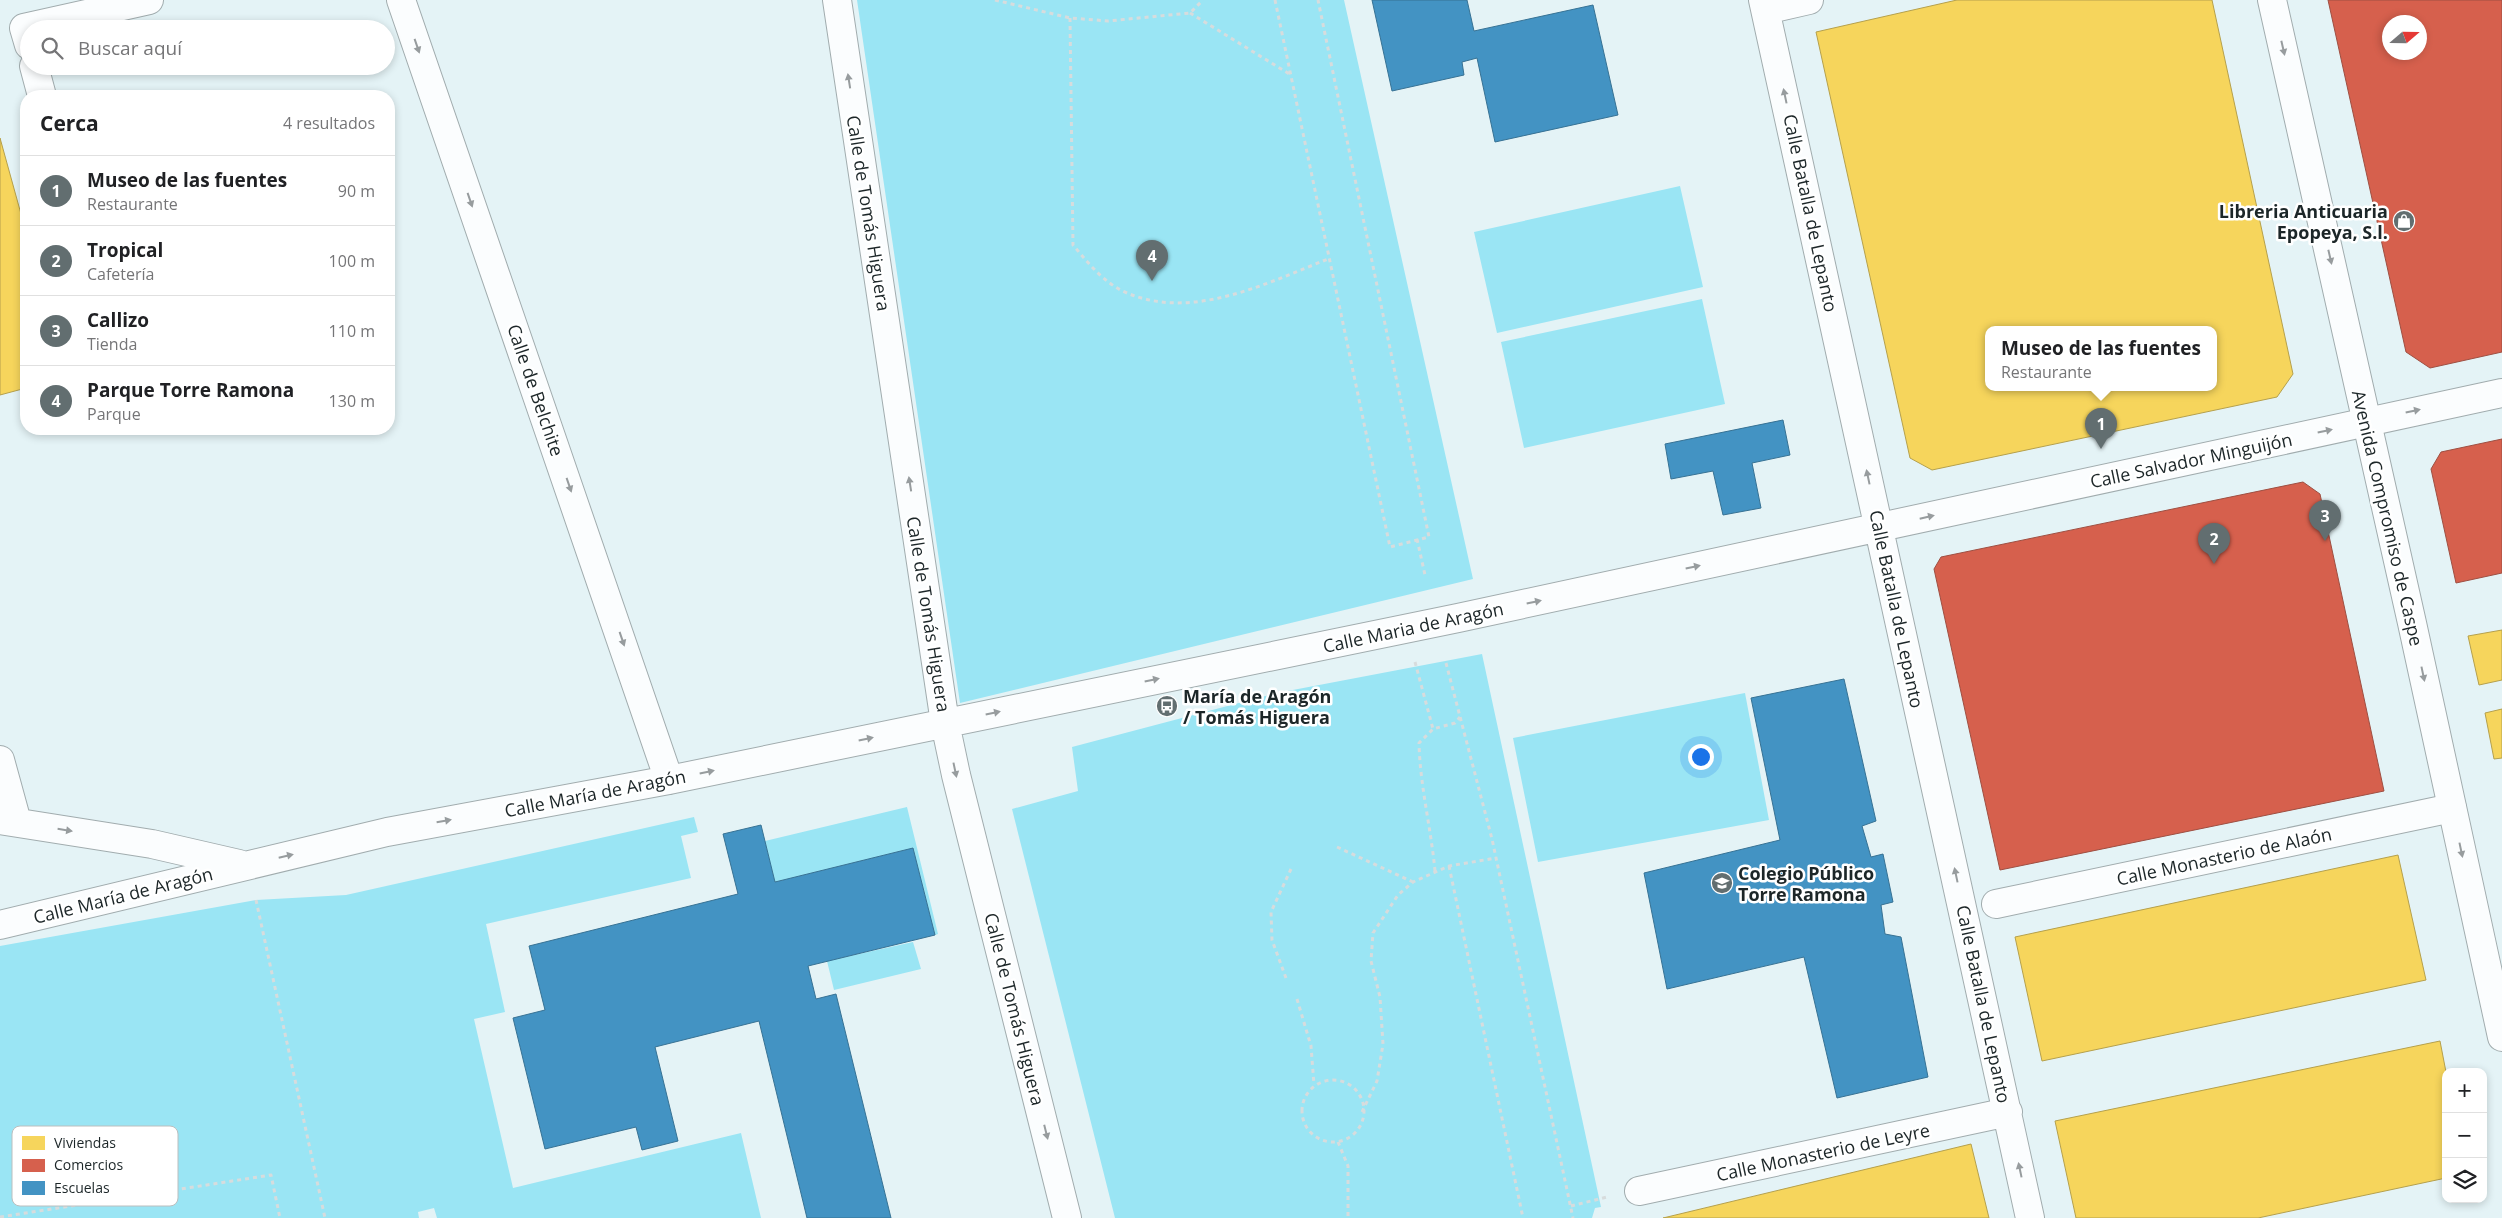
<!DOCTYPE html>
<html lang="es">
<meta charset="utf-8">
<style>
body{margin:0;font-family:"Open Sans",sans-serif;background:#f6f6f6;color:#202124}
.controls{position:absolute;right:15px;bottom:15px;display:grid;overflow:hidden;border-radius:10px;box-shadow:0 2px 8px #0003}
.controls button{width:45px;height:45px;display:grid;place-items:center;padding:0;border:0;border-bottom:1px solid #e0e0e0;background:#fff;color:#202124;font:25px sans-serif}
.compass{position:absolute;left:2382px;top:15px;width:45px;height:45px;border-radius:50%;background:#fff;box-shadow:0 2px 8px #0003;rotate:70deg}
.you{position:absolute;left:1700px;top:756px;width:18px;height:18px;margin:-12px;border:4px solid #fff;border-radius:50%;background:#1a73e8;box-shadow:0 0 0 8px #1a73e833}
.badge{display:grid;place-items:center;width:32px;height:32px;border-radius:50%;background:#626e70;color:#fff;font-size:16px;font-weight:700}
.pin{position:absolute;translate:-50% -41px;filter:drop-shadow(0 1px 2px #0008)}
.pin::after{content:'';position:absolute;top:26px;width:18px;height:15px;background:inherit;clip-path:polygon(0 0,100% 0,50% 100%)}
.popup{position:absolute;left:1985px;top:326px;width:232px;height:65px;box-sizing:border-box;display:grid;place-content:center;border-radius:10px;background:#fff;filter:drop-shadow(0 1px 4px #0005);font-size:16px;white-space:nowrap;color:#757577}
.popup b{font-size:19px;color:#202124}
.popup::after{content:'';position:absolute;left:50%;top:100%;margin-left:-10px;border:10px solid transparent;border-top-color:#fff}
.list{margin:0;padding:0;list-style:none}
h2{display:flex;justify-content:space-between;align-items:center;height:65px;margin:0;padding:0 20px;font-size:21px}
h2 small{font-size:16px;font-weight:400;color:#757577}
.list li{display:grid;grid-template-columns:32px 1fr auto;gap:15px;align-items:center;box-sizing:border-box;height:70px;padding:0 20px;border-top:1px solid #e0e0e0}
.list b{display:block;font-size:19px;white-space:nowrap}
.list p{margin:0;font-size:16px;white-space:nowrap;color:#757577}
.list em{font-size:16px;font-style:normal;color:#757577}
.icon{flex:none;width:28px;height:28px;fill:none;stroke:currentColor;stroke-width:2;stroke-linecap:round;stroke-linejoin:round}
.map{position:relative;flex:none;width:2502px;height:1218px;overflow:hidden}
.search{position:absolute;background:#fff;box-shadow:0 2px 8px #0003;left:20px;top:20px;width:375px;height:55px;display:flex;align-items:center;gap:12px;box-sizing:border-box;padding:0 18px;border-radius:28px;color:#757577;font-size:19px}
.panel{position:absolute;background:#fff;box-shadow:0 2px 8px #0003;left:20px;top:90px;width:375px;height:345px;border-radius:20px}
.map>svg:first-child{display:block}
</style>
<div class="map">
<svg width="2502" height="1218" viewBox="0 0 2502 1218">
<rect width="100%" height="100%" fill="#e4f3f6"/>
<path fill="#9ae5f4" d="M857,0H1344L1473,579L960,703Z
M1680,186L1703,287L1497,333L1474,232Z
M1702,299L1725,404L1524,448L1501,342Z
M1482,654L1601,1207L1595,1208L1592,1218H1115L1012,809L1078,791L1072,747L1277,693Z
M1745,693L1769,820L1538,862L1513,738Z
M907,807L938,934L935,935L913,848L775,882L765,841Z
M694,817L698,832L681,836L691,878L486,924L505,1012L474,1019L513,1188L741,1133L761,1218H437L434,1208L418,1212L419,1218H0V946L256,900L346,895Z
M913,942L921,969L834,990L827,961Z"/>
<path fill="#f6d55c" stroke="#b5a04c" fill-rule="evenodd" d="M1957,0H2212L2293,374L2277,397L1932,470L1910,458L1816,32ZM1988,330H2214V388H1988Z
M0,138L26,232V388L0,395Z
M2502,630V680L2479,685L2468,636Z
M2502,709V758L2494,759L2485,713Z
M2398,855L2426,980L2042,1061L2015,937Z
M2440,1041L2446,1072V1178L2258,1218H2076L2055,1121Z
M1971,1144L1989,1218H1663Z"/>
<path fill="#d6604d" stroke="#9e4f42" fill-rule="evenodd" d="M2328,0H2502V352L2430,368L2406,352ZM2390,22H2420V52H2390Z
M2502,439V573L2456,583L2431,469L2441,452Z
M2303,482L2320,494L2384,791L2000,870L1934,569L1941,557Z"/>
<path fill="#4393c3" stroke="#377294" d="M1372,0H1467L1474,31L1593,5L1618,115L1495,142L1477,58L1462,62L1464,75L1392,91Z
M1783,420L1790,455L1752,463L1761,508L1723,515L1713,471L1671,479L1665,444Z
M1844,679L1876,821L1862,826L1871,857L1883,854L1893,902L1881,905L1885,934L1901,937L1928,1077L1837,1098L1804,957L1667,989L1644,873L1780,840L1751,698Z
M761,825L775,882L913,848L935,935L808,966L816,999L836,994L891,1218H807L759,1021L655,1047L678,1141L642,1150L636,1127L545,1149L513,1018L545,1010L529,946L738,894L723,834Z"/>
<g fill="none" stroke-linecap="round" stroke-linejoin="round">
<g stroke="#a1acae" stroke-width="30">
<path id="minor" d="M401,0L669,780
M837,0L945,723L956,775L1067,1218
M1763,0L2030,1218
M1766,10L1809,0
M29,45L24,28L149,0
M34,66L42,96
M0,760L17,822
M0,820L152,844L239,864
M1996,904L2452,808
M0,925L387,832L669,780L1458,618L2502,393
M1639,1191L2008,1112"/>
</g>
<g stroke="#a1acae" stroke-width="30">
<path id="major" d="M2272,0L2412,623L2502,1037"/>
</g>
<path stroke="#d7dcdd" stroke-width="3" stroke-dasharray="4 4" stroke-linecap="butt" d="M995,0L1070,18L1108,21L1190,13L1203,0
M1275,0L1390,547L1429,537L1318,0
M1190,13L1291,75
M1070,18L1073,245C1089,264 1105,284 1127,293C1193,321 1267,283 1328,259
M1417,539L1425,575
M1415,662L1433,729
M1446,663L1492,839L1573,1218
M1337,847L1413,882
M1449,866L1523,1218
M1435,871C1431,828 1420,786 1419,743L1433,729L1455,723L1460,717
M256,900L325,1218
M1286,978L1272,940L1271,912L1291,869
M1297,999L1311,1046L1314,1085
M1302 1111a31 31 0 1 1 62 0a31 31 0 1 1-62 0Z
M1362,1112L1377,1081L1383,1044L1380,997L1371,961L1373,933L1398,895L1413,882L1449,866L1496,858
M1338,1142L1348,1166V1218
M1571,1206L1607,1197
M0,1217L271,1175L280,1218"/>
<use href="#minor" stroke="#fbfdfe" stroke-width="28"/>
<use href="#major" stroke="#fbfdfe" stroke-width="28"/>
</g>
<defs><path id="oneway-solid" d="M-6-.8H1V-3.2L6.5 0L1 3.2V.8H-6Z" transform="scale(1.25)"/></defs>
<g fill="#979c9e">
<use href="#oneway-solid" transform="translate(417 46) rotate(71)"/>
<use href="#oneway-solid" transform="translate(2283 48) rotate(77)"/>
<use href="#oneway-solid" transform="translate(849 81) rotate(-99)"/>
<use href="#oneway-solid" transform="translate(1785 96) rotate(-102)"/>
<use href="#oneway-solid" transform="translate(470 200) rotate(71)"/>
<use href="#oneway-solid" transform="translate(2330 257) rotate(77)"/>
<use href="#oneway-solid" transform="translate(2413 411) rotate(-12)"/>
<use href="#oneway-solid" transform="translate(2325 431) rotate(-12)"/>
<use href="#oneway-solid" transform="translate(1868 477) rotate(-102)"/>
<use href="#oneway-solid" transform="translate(910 484) rotate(-99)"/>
<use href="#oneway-solid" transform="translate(569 485) rotate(71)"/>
<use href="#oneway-solid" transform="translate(1927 517) rotate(-13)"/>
<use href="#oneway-solid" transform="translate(1693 567) rotate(-12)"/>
<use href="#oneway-solid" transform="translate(1534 602) rotate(-12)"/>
<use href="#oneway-solid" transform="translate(622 639) rotate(71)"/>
<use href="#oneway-solid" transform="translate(2423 674) rotate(78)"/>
<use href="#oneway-solid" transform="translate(1152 680) rotate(-12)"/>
<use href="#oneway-solid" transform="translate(993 713) rotate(-12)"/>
<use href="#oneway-solid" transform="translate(866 739) rotate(-12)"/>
<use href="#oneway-solid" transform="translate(955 770) rotate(78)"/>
<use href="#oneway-solid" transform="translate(707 772) rotate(-12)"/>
<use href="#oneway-solid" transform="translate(444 821) rotate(-10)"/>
<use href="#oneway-solid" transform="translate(65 830) rotate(9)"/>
<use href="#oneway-solid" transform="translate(2461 850) rotate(78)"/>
<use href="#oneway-solid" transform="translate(286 856) rotate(-13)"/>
<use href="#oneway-solid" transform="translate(1956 875) rotate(-102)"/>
<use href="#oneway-solid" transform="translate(1046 1132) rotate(76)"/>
<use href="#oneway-solid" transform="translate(2020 1170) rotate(-102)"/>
</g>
<defs>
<g id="shop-disc" transform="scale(1.125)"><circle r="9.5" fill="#626e70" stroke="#fff"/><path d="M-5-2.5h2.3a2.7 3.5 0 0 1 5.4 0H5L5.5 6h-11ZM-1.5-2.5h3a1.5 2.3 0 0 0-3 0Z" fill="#fff"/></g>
<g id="bus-disc" transform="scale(1.125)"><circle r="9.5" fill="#626e70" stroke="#fff"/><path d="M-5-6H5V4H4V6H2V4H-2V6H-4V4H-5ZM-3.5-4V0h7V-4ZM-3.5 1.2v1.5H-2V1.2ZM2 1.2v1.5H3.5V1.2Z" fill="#fff"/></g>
<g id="school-disc" transform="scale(1.125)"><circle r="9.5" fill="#626e70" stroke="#fff"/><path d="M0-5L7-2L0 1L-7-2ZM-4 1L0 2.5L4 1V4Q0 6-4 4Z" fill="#fff"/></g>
</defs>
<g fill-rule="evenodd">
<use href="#shop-disc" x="2404" y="221"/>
<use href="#bus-disc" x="1167" y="706"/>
<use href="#school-disc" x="1722" y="883"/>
</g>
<g text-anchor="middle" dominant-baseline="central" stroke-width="5" stroke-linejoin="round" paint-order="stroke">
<g font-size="18" font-weight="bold" fill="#1c2628" stroke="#fff" text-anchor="start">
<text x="2388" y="211" text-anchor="end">Libreria Anticuaria<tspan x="2388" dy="21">Epopeya, S.l.</tspan></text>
<text x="1183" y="696">María de Aragón<tspan x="1183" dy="21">/ Tomás Higuera</tspan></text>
<text x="1738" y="873">Colegio Público<tspan x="1738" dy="21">Torre Ramona</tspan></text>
</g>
<g font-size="18" fill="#1c2628" stroke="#fff">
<text transform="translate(869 213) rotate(81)">Calle de Tomás Higuera</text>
<text transform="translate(1811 213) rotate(78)">Calle Batalla de Lepanto</text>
<text transform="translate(536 390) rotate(71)">Calle de Belchite</text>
<text transform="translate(2191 460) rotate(-12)">Calle Salvador Minguijón</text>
<text transform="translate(2388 518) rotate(77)">Avenida Compromiso de Caspe</text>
<text transform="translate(1897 609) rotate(78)">Calle Batalla de Lepanto</text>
<text transform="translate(929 614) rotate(81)">Calle de Tomás Higuera</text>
<text transform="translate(1413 627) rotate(-12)">Calle Maria de Aragón</text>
<text transform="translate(595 793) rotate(-11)">Calle María de Aragón</text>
<text transform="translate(2224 856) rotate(-12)">Calle Monasterio de Alaón</text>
<text transform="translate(123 895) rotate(-14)">Calle María de Aragón</text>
<text transform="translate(1984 1004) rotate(78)">Calle Batalla de Lepanto</text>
<text transform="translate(1015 1009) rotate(76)">Calle de Tomás Higuera</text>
<text transform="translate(1823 1152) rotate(-12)">Calle Monasterio de Leyre</text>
</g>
</g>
<rect x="12" y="1126" width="166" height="80" rx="8" fill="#fff" stroke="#bbbebe" stroke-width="1"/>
<rect x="22" y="1136" width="23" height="14" fill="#f6d55c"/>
<rect x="22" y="1159" width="23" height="13" fill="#d6604d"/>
<rect x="22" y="1181" width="23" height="14" fill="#4393c3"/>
<g font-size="14" fill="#1c2628">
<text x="54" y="1148">Viviendas</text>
<text x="54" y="1170">Comercios</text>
<text x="54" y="1193">Escuelas</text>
</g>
</svg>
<div class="controls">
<button>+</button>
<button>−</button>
<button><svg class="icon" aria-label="layers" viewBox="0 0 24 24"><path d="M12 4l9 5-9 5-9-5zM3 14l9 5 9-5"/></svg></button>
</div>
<svg class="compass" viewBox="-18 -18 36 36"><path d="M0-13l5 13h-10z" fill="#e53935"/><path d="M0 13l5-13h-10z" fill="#757577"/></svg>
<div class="you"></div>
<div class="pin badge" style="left:2101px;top:449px">1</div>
<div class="popup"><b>Museo de las fuentes</b>Restaurante</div>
<div class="pin badge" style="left:2214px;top:564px">2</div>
<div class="pin badge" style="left:2325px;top:541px">3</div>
<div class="pin badge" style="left:1152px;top:281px">4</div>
<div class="search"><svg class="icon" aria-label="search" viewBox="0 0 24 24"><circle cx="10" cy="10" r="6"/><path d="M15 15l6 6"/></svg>Buscar aquí</div>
<section class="panel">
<h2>Cerca<small>4 resultados</small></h2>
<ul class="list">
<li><span class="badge">1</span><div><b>Museo de las fuentes</b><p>Restaurante</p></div><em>90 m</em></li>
<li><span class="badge">2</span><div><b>Tropical</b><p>Cafetería</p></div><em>100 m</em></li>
<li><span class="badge">3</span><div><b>Callizo</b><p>Tienda</p></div><em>110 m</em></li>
<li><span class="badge">4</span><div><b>Parque Torre Ramona</b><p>Parque</p></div><em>130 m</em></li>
</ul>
</section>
</div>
